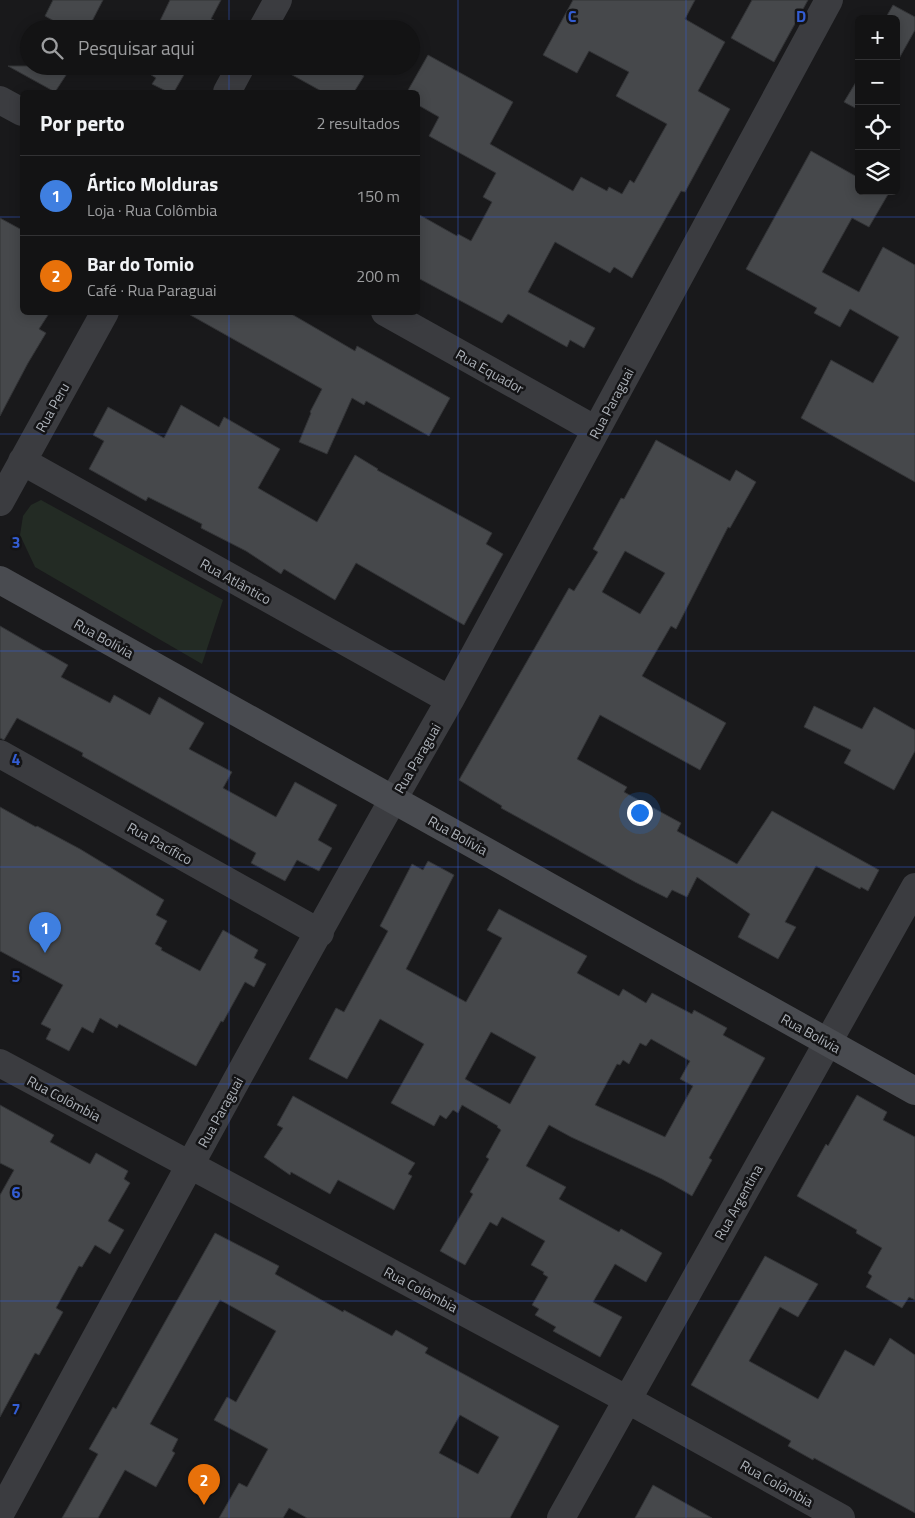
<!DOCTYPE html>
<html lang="pt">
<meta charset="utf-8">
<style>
body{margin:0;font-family:"Titillium Web",sans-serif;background:#202022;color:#f1f3f6}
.controls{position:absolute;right:15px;top:15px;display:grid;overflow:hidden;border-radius:8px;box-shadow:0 2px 12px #0003}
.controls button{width:45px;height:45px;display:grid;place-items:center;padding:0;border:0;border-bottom:1px solid #323234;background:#131314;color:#f1f3f6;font:25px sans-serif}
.you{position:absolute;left:639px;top:812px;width:18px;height:18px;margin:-12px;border:4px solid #fff;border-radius:50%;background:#1a73e8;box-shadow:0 0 0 8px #1a73e833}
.badge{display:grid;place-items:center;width:32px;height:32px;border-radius:50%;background:#d93025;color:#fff;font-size:16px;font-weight:700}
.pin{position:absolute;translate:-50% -41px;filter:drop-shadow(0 1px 2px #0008)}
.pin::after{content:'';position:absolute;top:26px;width:18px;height:15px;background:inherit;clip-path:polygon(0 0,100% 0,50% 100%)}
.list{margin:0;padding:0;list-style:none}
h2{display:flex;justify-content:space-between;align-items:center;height:65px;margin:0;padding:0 20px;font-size:21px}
h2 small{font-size:16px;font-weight:400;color:#9d9ea0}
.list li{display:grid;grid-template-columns:32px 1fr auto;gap:15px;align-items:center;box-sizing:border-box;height:80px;padding:0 20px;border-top:1px solid #323234}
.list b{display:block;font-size:19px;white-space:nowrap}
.list p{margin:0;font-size:16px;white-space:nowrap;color:#9d9ea0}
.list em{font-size:16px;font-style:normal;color:#9d9ea0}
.icon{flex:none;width:28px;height:28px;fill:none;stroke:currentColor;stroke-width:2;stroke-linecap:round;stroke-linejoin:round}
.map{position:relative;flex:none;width:915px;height:1518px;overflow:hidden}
.search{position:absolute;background:#131314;box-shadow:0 2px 12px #0003;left:20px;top:20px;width:400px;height:55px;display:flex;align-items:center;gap:12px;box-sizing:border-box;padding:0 18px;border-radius:28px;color:#9d9ea0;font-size:19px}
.panel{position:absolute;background:#131314;box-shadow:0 2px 12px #0003;left:20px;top:90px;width:400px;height:225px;border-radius:8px}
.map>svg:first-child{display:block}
</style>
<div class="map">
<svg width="915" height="1518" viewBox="0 0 915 1518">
<rect width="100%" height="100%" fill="#19191b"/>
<path fill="#232b24" d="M41,500L223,600L202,664L35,567L20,535L23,516L31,505Z"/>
<path fill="#46484b" stroke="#333437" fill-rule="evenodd" d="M53,0H103L88,29H68L45,16Z
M170,0H221L211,19L214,20L209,29H156Z
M573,0H695L685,19L725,42L698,91L730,109L685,192L681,191L632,278L614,267L610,273L555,242L528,292L595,328L584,348L570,340L567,347L508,314L502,323L418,278V214L457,236L458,234L471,241L492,202L483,197L496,173L429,136L439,117L418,105V92H407L428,55L513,102L490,144L573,191L581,177L607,191L609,187L622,194L630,180L634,183L667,124L616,96L629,72L589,51L577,73L543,55Z
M752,0H808L774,62L731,38Z
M893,5L915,17V30L896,64V19H885Z
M8,66H72L55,92Z
M137,66H189L174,92H168L152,84L156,78Z
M276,66H347L364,76L354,92H323Z
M859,77V110L844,102Z
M811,151L859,178V191H890L869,227L852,218L822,272L859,292L883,247L915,265V482L801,418L831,360L873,383L899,337L850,309L840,327L814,313L817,308L746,269Z
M0,218L22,230V312H50L39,329L46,333L28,363L0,416Z
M185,312H288L355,351L357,346L450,398L429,436L366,401L364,405L352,398L327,454L299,442L311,413L310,412L322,389Z
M181,405L219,427L224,417L280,449L258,488L317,522L355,455L378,469L377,470L492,533L486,544L503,554L464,625L356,563L335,600L284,569L281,574L246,551L201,528L202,524L148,497L146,501L89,469L104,441L93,435L108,407L164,438Z
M656,440L730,481L736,470L756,482L730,528L728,527L676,629L671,626L642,676L726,723L700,770L600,715L577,759L627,787L624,792L681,823L677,831L737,864L772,811L879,870L868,891L861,887L860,889L816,866L785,922L796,927L778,959L738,937L750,914L697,877L687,897L672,890L667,898L635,882L501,808L502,806L459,780L569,588L574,591L598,552L593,549L621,498L624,499ZM625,551L665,573L640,614L602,592Z
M0,626L68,665L61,677L110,703L114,695L150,715L159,697L204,723L189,749L232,772L223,788L276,817L295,782L337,805L318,840L332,848L319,871L297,860L285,881L251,863L256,853L82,756L83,753L17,718L4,740L0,738Z
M814,706L862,729L874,707L915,730V751L894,790L844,763L851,750L804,727Z
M0,807L36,827L37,826L80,849L164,900L156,915L167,921L155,944L162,948L161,950L200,971L223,930L258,950L254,958L266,964L254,987L245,982L223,1022L221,1021L196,1066L119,1024L117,1028L100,1018L93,1033L82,1027L69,1051L46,1039L51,1029L41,1024L63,985L0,951Z
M428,861L454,875L406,969L466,1002L502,938L487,930L499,909L587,956L577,973L619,996L623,989L646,1003L652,993L692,1014L694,1010L727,1028L723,1035L765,1058L709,1158L712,1160L692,1196L662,1179L571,1137L549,1125L526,1166L566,1187L559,1199L619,1232L621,1229L662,1253L646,1282L615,1264L593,1302L622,1317L600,1357L553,1331L556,1327L535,1315L539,1309L532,1305L548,1277L543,1274L544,1272L531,1265L545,1241L502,1217L497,1226L490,1222L465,1265L440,1251L473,1194L470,1192L489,1159L486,1157L501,1130L497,1127L498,1126L462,1105L458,1113L453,1110L446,1119L440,1115L434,1126L391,1103L424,1044L380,1019L347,1079L309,1059L336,1008L344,1012L388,931L380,926L412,864L423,870ZM491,1032L536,1057L510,1104L465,1079ZM651,1039L690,1061L680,1079L693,1086L665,1137L595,1105L617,1064L620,1065L623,1060L629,1064L640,1043L646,1046Z
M857,1095L887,1112L883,1120L915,1137V1300L909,1297L902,1308L866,1287L872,1276L868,1273L882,1248L856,1233L857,1230L797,1196L826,1144L828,1146Z
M293,1096L415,1163L408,1174L412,1176L394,1210L338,1180L330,1194L291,1172L290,1175L264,1157L283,1128L277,1125Z
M0,1105L54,1135L50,1142L90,1164L96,1153L128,1171L124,1179L130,1183L108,1221L124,1230L110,1254L95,1245L82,1267L79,1266L56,1308L63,1312L39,1355L35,1353L0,1417V1195L14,1170L0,1163Z
M215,1233L279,1266L275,1274L343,1312L344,1310L392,1336L396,1330L428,1348L425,1353L559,1426L510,1518H307L289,1508L283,1518H219L239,1483L247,1487L268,1449L214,1420L227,1397L236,1402L276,1331L220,1300L150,1424L178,1439L172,1451L175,1453L156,1487L125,1470L98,1518H62L98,1454L89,1449L113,1407L116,1409ZM460,1415L499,1437L478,1474L439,1453Z
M765,1256L818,1284L798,1317L780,1307L749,1361L818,1399L845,1350L874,1366L890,1338L915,1355V1513L814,1458L813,1460L788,1446L791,1441L691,1385Z
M653,1485L712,1518H635Z"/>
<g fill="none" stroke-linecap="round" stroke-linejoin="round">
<path stroke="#3b3c40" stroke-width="28" d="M262,29L278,0
M227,92L241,66
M0,100L22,112
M385,312L596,430
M22,461L450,700
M0,502L105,312
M0,754L320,933
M0,1063L628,1400L841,1518
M0,1514C148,1242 295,969 450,700L829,0
M561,1518L915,887"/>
<path stroke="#494b50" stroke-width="28" d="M0,580L915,1091"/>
</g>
<path fill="none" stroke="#335dd3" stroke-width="1" stroke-opacity="0.55" d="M229,0V29M458,0V1518M686,0V1518M229,66V92M0,217H22M418,217H915M229,312V1518M0,434H915M0,651H915M0,867H915M0,1084H915M0,1301H915"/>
<g text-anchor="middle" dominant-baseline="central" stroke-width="5" stroke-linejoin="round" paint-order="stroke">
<g font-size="14" fill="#adb2b9" stroke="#141416">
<text transform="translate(490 371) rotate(29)">Rua Equador</text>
<text transform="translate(611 403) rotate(-62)">Rua Paraguai</text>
<text transform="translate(52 407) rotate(-61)">Rua Peru</text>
<text transform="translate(236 581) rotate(29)">Rua Atlântico</text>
<text transform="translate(104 638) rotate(29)">Rua Bolívia</text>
<text transform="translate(417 758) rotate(-60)">Rua Paraguai</text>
<text transform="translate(458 835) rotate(29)">Rua Bolívia</text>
<text transform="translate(160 843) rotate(29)">Rua Pacífico</text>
<text transform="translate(811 1033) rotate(29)">Rua Bolívia</text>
<text transform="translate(64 1098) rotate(28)">Rua Colômbia</text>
<text transform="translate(220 1112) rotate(-61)">Rua Paraguai</text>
<text transform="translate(738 1202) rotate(-61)">Rua Argentina</text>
<text transform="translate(421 1289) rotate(28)">Rua Colômbia</text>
<text transform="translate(777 1483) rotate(29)">Rua Colômbia</text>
</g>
</g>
<g font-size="16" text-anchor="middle" font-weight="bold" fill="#335dd3" stroke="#141416" stroke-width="5" stroke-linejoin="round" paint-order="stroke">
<text x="572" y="22">C</text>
<text x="801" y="22">D</text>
<text x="16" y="548">3</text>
<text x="16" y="765">4</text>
<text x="16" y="982">5</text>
<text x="16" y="1198">6</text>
<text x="16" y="1415">7</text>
</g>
</svg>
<div class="controls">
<button>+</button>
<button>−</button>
<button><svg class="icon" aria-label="locate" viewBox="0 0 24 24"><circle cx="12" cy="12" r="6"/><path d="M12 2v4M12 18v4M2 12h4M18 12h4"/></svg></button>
<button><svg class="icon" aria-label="layers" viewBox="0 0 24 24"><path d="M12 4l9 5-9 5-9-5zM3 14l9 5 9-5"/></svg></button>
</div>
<div class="you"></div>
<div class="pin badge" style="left:45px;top:953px;background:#3f7fe0">1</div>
<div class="pin badge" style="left:204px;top:1505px;background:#e8710a">2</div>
<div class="search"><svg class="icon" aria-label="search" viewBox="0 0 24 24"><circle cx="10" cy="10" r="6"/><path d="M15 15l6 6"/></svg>Pesquisar aqui</div>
<section class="panel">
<h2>Por perto<small>2 resultados</small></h2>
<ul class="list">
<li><span class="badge" style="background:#3f7fe0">1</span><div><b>Ártico Molduras</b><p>Loja · Rua Colômbia</p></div><em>150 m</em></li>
<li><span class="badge" style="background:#e8710a">2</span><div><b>Bar do Tomio</b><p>Café · Rua Paraguai</p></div><em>200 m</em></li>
</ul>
</section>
</div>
